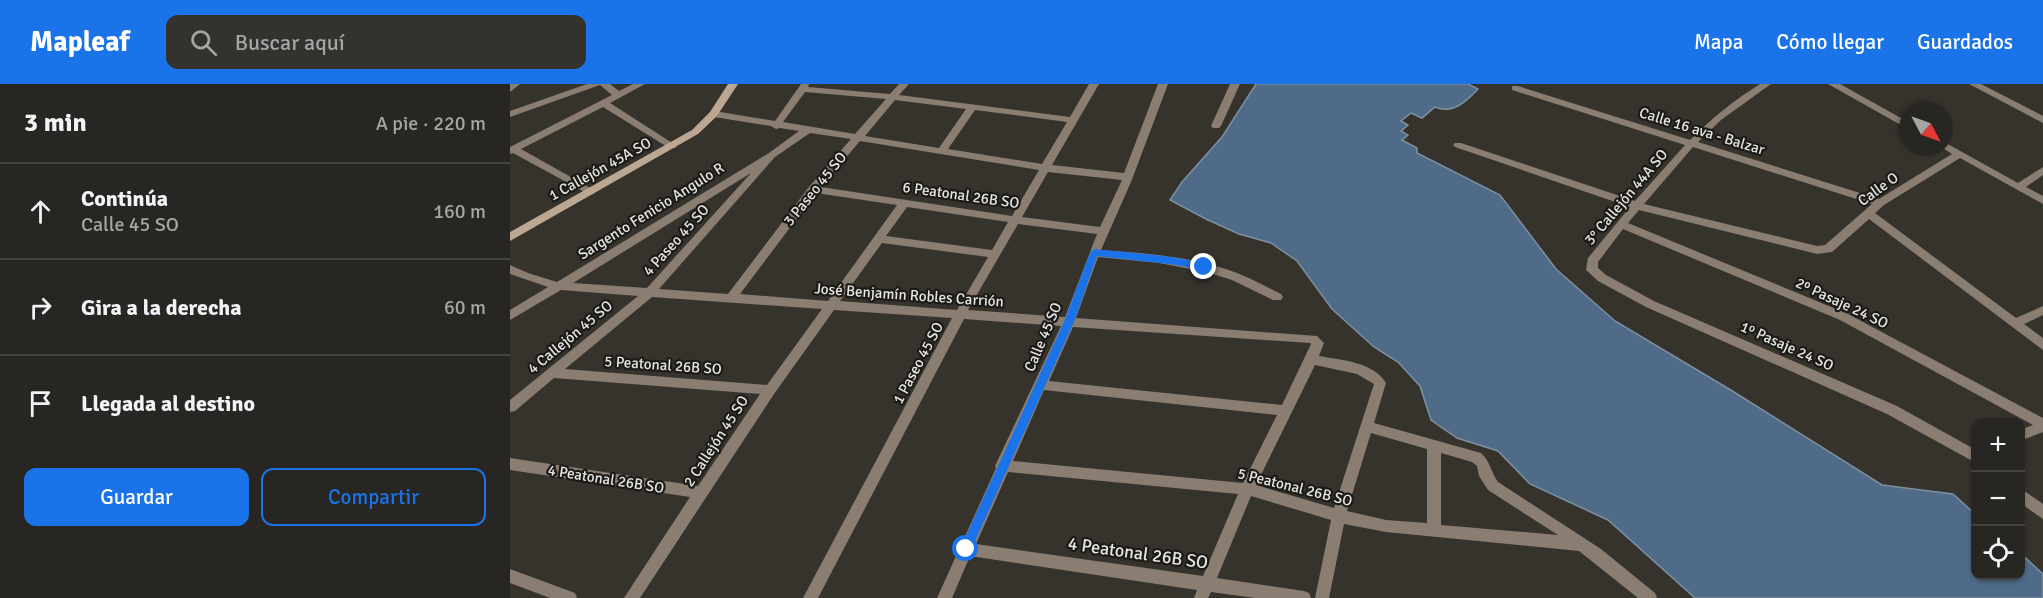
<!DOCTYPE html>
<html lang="es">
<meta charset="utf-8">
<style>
body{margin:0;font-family:Signika,sans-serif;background:#34322f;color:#f1f3f6}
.controls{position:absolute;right:18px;bottom:18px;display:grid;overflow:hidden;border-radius:12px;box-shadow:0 2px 4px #0004}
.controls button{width:54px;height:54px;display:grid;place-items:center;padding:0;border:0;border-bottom:2px solid #444340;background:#282622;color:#f1f3f6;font:30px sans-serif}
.compass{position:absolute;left:1389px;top:18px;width:54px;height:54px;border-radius:50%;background:#282622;box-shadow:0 2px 4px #0004;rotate:131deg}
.stop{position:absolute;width:18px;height:18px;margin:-14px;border:4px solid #1a73e8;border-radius:50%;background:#fff}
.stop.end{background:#1a73e8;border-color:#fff;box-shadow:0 2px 6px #0008}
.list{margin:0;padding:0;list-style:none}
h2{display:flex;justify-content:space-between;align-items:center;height:78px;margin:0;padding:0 24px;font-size:26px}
h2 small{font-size:20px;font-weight:400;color:#a5a5a5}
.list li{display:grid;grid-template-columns:39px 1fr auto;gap:18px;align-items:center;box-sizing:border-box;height:96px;padding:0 24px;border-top:2px solid #444340}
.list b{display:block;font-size:22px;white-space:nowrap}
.list p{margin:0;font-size:20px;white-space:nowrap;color:#a5a5a5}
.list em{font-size:20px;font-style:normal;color:#a5a5a5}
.actions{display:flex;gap:12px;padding:18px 24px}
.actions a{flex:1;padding:14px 0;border:2px solid #1a73e8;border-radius:12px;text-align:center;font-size:21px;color:#1a73e8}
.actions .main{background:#1a73e8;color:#fff}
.icon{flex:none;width:33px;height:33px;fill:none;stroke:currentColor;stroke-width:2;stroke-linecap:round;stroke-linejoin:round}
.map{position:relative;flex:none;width:1533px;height:514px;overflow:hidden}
header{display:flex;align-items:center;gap:36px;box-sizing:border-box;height:84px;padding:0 30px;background:#1a73e8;color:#fff}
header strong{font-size:28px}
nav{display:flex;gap:33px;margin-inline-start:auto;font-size:21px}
.search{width:420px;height:54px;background:#34322f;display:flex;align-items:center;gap:15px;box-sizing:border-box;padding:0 21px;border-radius:12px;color:#a5a5a5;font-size:22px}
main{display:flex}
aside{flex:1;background:#282622}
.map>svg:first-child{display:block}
</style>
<header>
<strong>Mapleaf</strong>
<div class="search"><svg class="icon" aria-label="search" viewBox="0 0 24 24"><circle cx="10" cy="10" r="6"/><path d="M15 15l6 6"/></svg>Buscar aquí</div>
<nav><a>Mapa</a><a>Cómo llegar</a><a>Guardados</a></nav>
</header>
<main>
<aside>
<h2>3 min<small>A pie · 220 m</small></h2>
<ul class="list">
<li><svg class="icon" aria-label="ahead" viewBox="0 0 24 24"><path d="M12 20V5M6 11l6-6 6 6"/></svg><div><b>Continúa</b><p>Calle 45 SO</p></div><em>160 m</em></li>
<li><svg class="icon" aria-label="right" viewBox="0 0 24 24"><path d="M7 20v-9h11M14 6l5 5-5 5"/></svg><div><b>Gira a la derecha</b></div><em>60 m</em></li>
<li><svg class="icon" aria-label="arrive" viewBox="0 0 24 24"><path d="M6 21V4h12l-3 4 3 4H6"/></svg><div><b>Llegada al destino</b></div></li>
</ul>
<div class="actions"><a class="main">Guardar</a><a>Compartir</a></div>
</aside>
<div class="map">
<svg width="1533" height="514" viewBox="0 0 1533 514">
<rect width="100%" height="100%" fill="#36332d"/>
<path fill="#506b87" stroke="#7d90a2" stroke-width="1.5" d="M746,0H958L968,5C957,17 942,31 925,23L912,34L901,29L891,37L898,41L891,47L898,51L892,56L907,64V69L990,111L1046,185L1105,237L1224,308L1372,401L1443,410L1465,430L1466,492H1510L1511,470L1533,490V514H1185L1098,436L1020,400L988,367L947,354L921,336L910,302L888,278L864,263L822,225L787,177L761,159L729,150L696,135L660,116L672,98L712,53Z"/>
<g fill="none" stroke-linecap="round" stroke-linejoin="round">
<path fill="#8a7d71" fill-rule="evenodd" d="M0,0H10L0,8Z
M77,0H100L109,7L123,0H135L100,19L167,62L165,64H159L93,23L11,65L84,106L85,108L84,110L80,111L3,69L0,70V63L102,11L90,1L0,33V27Z
M291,0H299L298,3L380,10L389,0H399L389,11L560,33L579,0H589L542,81L614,89L648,0H658L621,98L591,166C633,169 675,172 716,185C735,191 753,201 771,210L773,213L771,216H763L722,196L696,188L649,179L588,173L566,234L807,252L814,259L809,272C831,276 864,278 876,299L864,339L971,369C980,377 981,388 988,398L1091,465L1145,509L1147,514H1128L1069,467L876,448L834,440L819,514H805L821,436L741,412L707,494L794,507L799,509L801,514H745L701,508L698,514H684L687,506L460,472L442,514H427L486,384L485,382L551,242L454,235L308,514H293L442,234L324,226L264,310L130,514H114L180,413L0,386V374L188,402L250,310L44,294L5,327L0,328V316L128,212L51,206L0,236V226L38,203L0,190V181L18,189L47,198L259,69L289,47L270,44L266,45L261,42L204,33L199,30L204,27L265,37ZM295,8L376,15L345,50L273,38ZM385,16L456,25L429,64L355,52ZM465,26L557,38L532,80L438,65ZM300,49L341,55L299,103L218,210L149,205L265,73ZM350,57L529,86L502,132L311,103ZM538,88L612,96L590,143L512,133ZM241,89L137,204L63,199ZM306,109L387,121L318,217L230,210ZM397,123L498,138L482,166L376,152ZM508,140L587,150L555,233L458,226ZM372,159L478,173L447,226L330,217ZM142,213L312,225L257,301L55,285ZM563,243L800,259L801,260L772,321L539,297ZM805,281L847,290L864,300L824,424L746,401ZM534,306L767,331L733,399L503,377ZM861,349L917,365V439L876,436L837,427ZM931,369L962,378L967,382L969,392L978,406L1048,451L931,441ZM498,388L728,410L693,492L466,460Z
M720,0H730L711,42L709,44H703L701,42Z
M1250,0H1261L1211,36L1188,58L1369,115L1442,70L1431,63H1434V58L1508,99L1533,83V91L1516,103L1533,112V120L1450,74L1374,121L1365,129L1506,234L1533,222V231L1514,240L1533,254V266L1359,135L1322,168L1307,170L1129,126L1118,139L1338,230L1533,334V348L1510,357V346L1523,341L1330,236L1113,145L1088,178V184L1096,191L1144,217L1387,322L1466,366V379L1377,330L1136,223L1088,197L1076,186L1078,174L1120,123L945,63L943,61L945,59H951L1125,117L1175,61L1002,6V2H1008L1180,56C1201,35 1224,16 1250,0ZM1183,63L1362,120L1315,161L1307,162L1134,120Z
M1318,0H1330L1398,38V45Z
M1459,0H1471L1533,32V39Z
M1510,404L1533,420V435L1510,419Z
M0,485L65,509L67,514H40L0,499Z"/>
<path fill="#bca793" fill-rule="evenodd" d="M218,0H228L207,32L188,50L0,157V148L182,46L200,28Z"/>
</g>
<path fill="#1a73e8" d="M584,165C606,168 685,172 698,183L694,187L667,181L587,172L564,238L460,468H452L450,465L554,238L580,169Z"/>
<g text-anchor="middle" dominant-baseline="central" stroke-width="4.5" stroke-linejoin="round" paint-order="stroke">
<g font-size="15" fill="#e7e5e1" stroke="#1c1b18">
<text transform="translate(1192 47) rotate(17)">Calle 16 ava - Balzar</text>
<text transform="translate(90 85) rotate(-29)">1 Callejón 45A SO</text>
<text transform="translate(305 105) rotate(-51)">3 Paseo 45 SO</text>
<text transform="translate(1368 105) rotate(-36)">Calle O</text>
<text transform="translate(451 111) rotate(8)">6 Peatonal 26B SO</text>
<text transform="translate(1116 113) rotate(-50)">3° Callejón 44A SO</text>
<text transform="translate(141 127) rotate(-32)">Sargento Fenicio Angulo R</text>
<text transform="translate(166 156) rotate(-48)">4 Paseo 45 SO</text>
<text transform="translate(399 211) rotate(4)">José Benjamín Robles Carrión</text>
<text transform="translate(1332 219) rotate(25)">2º Pasaje 24 SO</text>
<text transform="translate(60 253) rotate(-40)">4 Callejón 45 SO</text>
<text transform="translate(533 253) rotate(-67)">Calle 45 SO</text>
<text transform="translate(1277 262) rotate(24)">1º Pasaje 24 SO</text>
<text transform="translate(408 279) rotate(-62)">1 Paseo 45 SO</text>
<text transform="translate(153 281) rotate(4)">5 Peatonal 26B SO</text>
<text transform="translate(206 357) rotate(-57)">2 Callejón 45 SO</text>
<text transform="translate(96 395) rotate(9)">4 Peatonal 26B SO</text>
<text transform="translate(785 403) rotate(14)">5 Peatonal 26B SO</text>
</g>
<g font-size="18" fill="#e7e5e1" stroke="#1c1b18">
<text transform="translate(628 469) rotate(8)">4 Peatonal 26B SO</text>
</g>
</g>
</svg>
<div class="controls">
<button>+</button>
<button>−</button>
<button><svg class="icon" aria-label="locate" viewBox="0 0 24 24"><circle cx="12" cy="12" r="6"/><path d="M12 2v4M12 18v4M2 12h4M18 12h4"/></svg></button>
</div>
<svg class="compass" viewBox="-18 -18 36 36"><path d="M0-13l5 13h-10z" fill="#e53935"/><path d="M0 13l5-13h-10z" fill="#a5a5a5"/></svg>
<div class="stop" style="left:456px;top:465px"></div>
<div class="stop end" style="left:694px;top:183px"></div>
</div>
</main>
